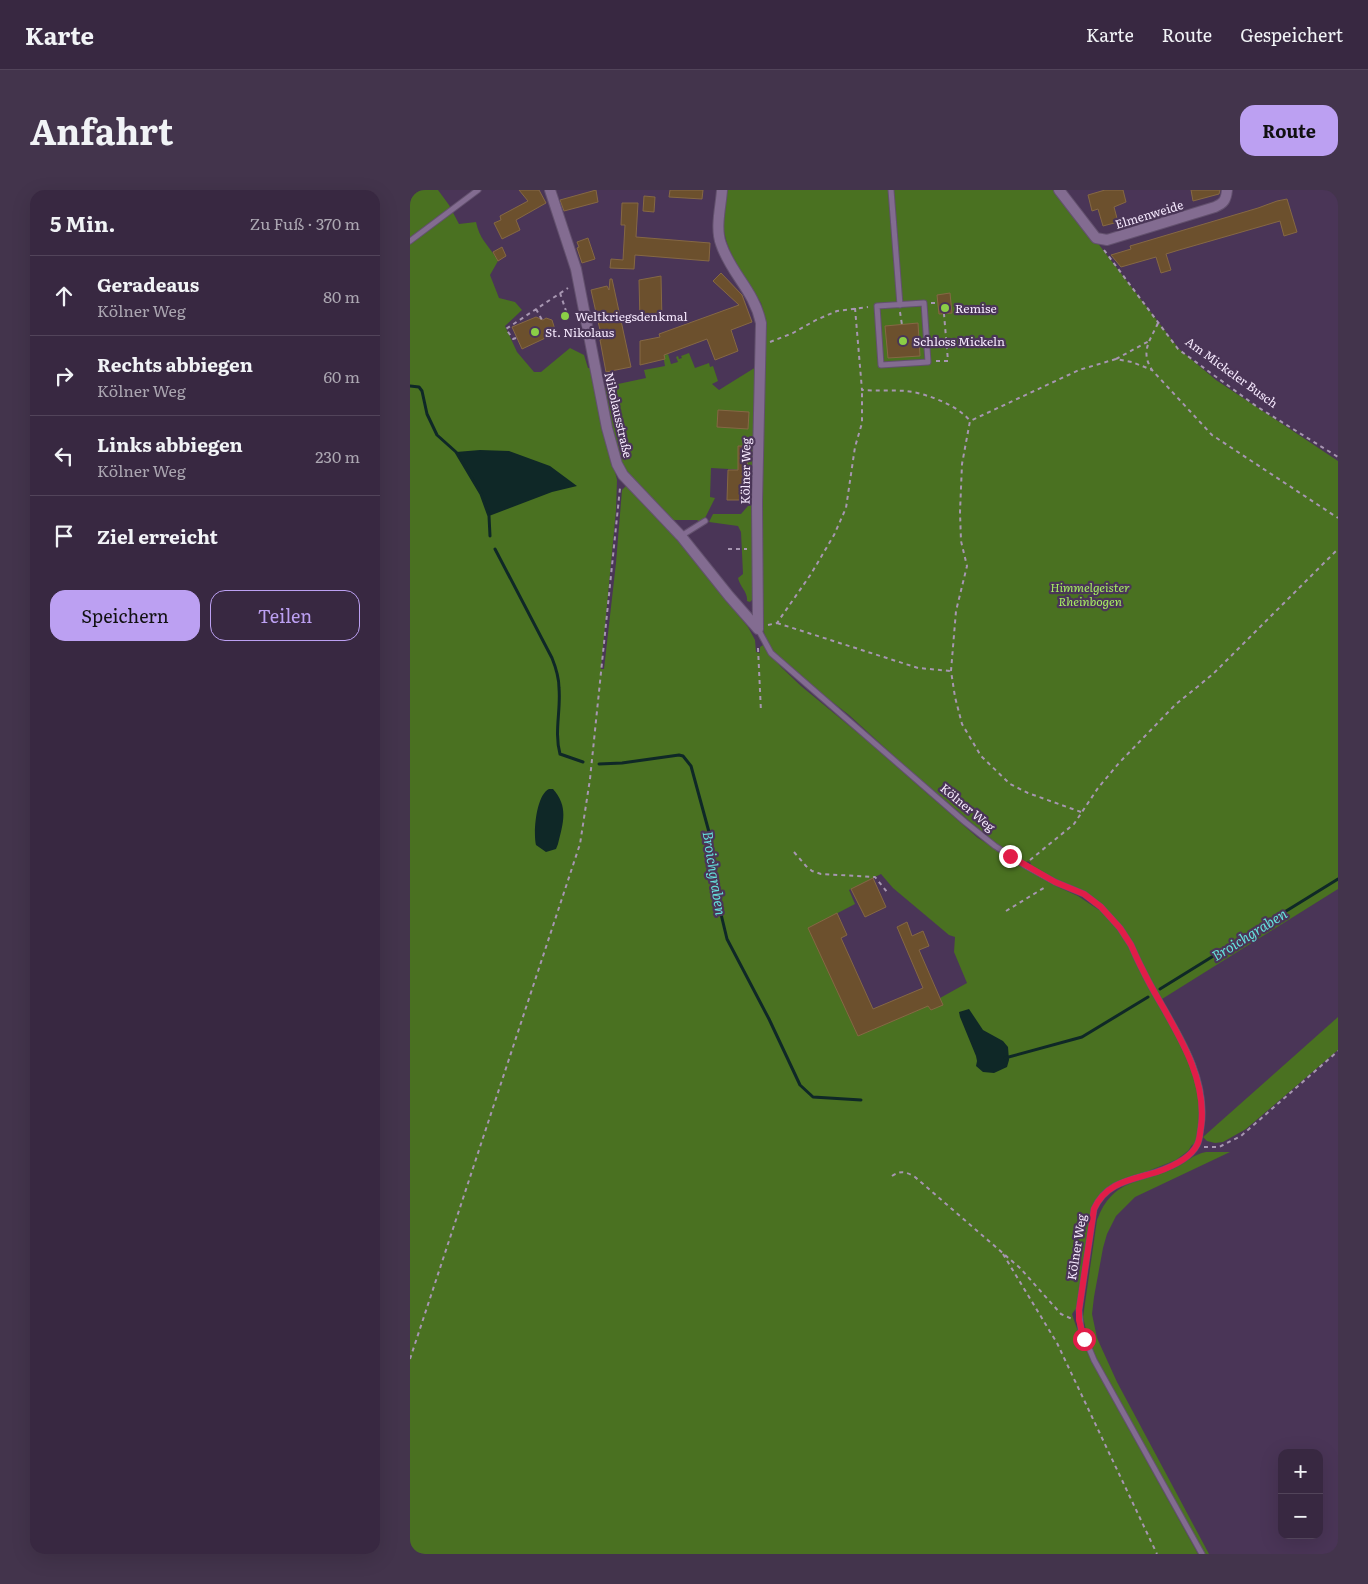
<!DOCTYPE html>
<html lang="de">
<meta charset="utf-8">
<style>
body{margin:0;font-family:Literata,serif;background:#43344c;color:#f1f3f6}
.controls{position:absolute;right:15px;bottom:15px;display:grid;overflow:hidden;border-radius:10px;box-shadow:0 5px 20px #0002}
.controls button{width:45px;height:45px;display:grid;place-items:center;padding:0;border:0;border-bottom:1px solid #52445a;background:#382841;color:#f1f3f6;font:25px sans-serif}
.stop{position:absolute;width:15px;height:15px;margin:-11px;border:4px solid #e11d48;border-radius:50%;background:#fff}
.stop.end{background:#e11d48;border-color:#fff;box-shadow:0 1px 5px #0008}
.list{margin:0;padding:0;list-style:none}
h2{display:flex;justify-content:space-between;align-items:center;height:65px;margin:0;padding:0 20px;font-size:21px}
h2 small{font-size:16px;font-weight:400;color:#aba6b1}
.list li{display:grid;grid-template-columns:32px 1fr auto;gap:15px;align-items:center;box-sizing:border-box;height:80px;padding:0 20px;border-top:1px solid #52445a}
.list b{display:block;font-size:19px;white-space:nowrap}
.list p{margin:0;font-size:16px;white-space:nowrap;color:#aba6b1}
.list em{font-size:16px;font-style:normal;color:#aba6b1}
.actions{display:flex;gap:10px;padding:15px 20px}
.actions a{flex:1;padding:11px 0;border:1px solid #bca0f2;border-radius:15px;text-align:center;font-size:18px;color:#bca0f2}
.actions .main{background:#bca0f2;color:#111}
.icon{flex:none;width:28px;height:28px;fill:none;stroke:currentColor;stroke-width:2;stroke-linecap:round;stroke-linejoin:round}
.map{position:relative;flex:none;width:928px;height:1364px;overflow:hidden;border-radius:15px}
header{display:flex;align-items:center;gap:30px;box-sizing:border-box;height:70px;padding:0 25px;background:#382841;border-bottom:1px solid #52445a}
header strong{font-size:24px}
nav{display:flex;gap:28px;margin-inline-start:auto;font-size:18px}
.intro{display:flex;align-items:center;justify-content:space-between;box-sizing:border-box;height:120px;padding:0 30px}
h1{margin:0;font-size:35px}
.button{padding:12px 22px;border-radius:15px;background:#bca0f2;color:#111;font-size:18px;font-weight:700}
main{display:flex;gap:30px;padding:0 30px}
aside{flex:1;background:#382841;border-radius:15px;box-shadow:0 5px 20px #0002}
.map>svg:first-child{display:block}
</style>
<header>
<strong>Karte</strong>
<nav><a>Karte</a><a>Route</a><a>Gespeichert</a></nav>
</header>
<div class="intro"><h1>Anfahrt</h1><a class="button">Route</a></div>
<main>
<aside>
<h2>5 Min.<small>Zu Fuß · 370 m</small></h2>
<ul class="list">
<li><svg class="icon" aria-label="ahead" viewBox="0 0 24 24"><path d="M12 20V5M6 11l6-6 6 6"/></svg><div><b>Geradeaus</b><p>Kölner Weg</p></div><em>80 m</em></li>
<li><svg class="icon" aria-label="right" viewBox="0 0 24 24"><path d="M7 20v-9h11M14 6l5 5-5 5"/></svg><div><b>Rechts abbiegen</b><p>Kölner Weg</p></div><em>60 m</em></li>
<li><svg class="icon" aria-label="left" viewBox="0 0 24 24"><path d="M17 20v-9H6M10 6l-5 5 5 5"/></svg><div><b>Links abbiegen</b><p>Kölner Weg</p></div><em>230 m</em></li>
<li><svg class="icon" aria-label="arrive" viewBox="0 0 24 24"><path d="M6 21V4h12l-3 4 3 4H6"/></svg><div><b>Ziel erreicht</b></div></li>
</ul>
<div class="actions"><a class="main">Speichern</a><a>Teilen</a></div>
</aside>
<div class="map">
<svg width="928" height="1364" viewBox="0 0 928 1364">
<rect width="100%" height="100%" fill="#4a3557"/>
<path fill="#4a7121" fill-rule="evenodd" d="M0,0H28L39,15L49,34L66,32C70,51 79,55 88,71L80,85L89,108L105,112L112,120L95,136L107,162L124,182H131L160,158L174,165L178,178H180L183,185L207,290L206,320L191,479H194L206,373L212,300L216,296L219,297L279,362L338,437L345,450L346,462L350,463V457L353,455L371,477L391,496L454,548L568,648L648,697L668,706L689,720L693,718L620,675L621,673L618,671L615,673L583,651L497,578L439,525L412,504L360,460L351,434L350,414L354,138L353,120L351,113C336,89 316,64 313,35C312,24 315,11 316,0H647L769,159L806,190L928,271V699L752,809C769,839 789,870 793,904C795,919 792,936 792,951L782,955L778,961L766,970L703,995L683,1017L667,1117L662,1124C667,1141 676,1160 684,1176L788,1364H0ZM471,684L483,698L539,745L545,747L544,762L557,793L530,808L448,845L399,738L445,714L439,700Z
M279,163L285,178L299,173L300,177L303,176L308,191L302,194L309,200L346,177L348,291H340L337,288V280L301,278L300,307L305,308L295,328L290,332L287,330H260C247,317 231,304 221,289C206,268 194,222 194,197L236,188L234,180L255,176L253,165L258,164L261,174L268,172L266,167L268,166L269,169L272,168L271,166Z
M344,309L343,409L340,412L337,411C338,402 330,397 328,388L333,384L331,342L328,336L299,332L303,324H331Z
M928,827V860L836,939L813,952L805,953L797,951L793,947Z
M796,962H820L725,1007L706,1026L697,1044L693,1058L684,1107L682,1124L687,1148L707,1192L799,1364H795L687,1169L678,1149L673,1127L687,1030C703,988 729,994 765,978C775,973 784,964 796,962Z"/>
<path fill="#0f2827" d="M70,260L99,261L140,276L167,296L142,302L79,326L71,304L46,262Z
M139,599H143C159,617 153,633 148,654L146,659L136,662L126,655C123,643 126,605 139,599Z
M559,819L573,840L593,851L598,857L599,870L597,877L584,883L573,882L566,876L567,871L566,866L550,827L549,822Z"/>
<g fill="none" stroke-linecap="round" stroke-linejoin="round">
<path stroke="#0f2827" stroke-width="3" d="M0,196L9,197L12,201L17,224L27,245L46,262L71,304L79,326L80,346
M85,359L142,468C146,478 149,487 149,498C151,520 144,542 150,564L173,572
M189,574L212,573L269,565L273,566L281,576L299,642L304,695L317,749L359,829L390,895L403,907L451,910
M750,799L928,689
M595,868L672,847L738,807"/>
</g>
<path fill="#6c502d" stroke="#856844" d="M109,0H129L136,13L106,30L110,40L92,49L84,33L91,30L90,26L118,11Z
M186,0L188,12L154,21L150,10Z
M260,0H293L292,9L259,7Z
M695,0H713L716,12L704,17L708,32L693,36L688,19L682,21L678,5Z
M781,0H810L809,4L783,11Z
M234,6L245,7L244,22L233,21Z
M877,9L887,42L874,46L870,31L769,60L756,64L761,80L751,83L746,67L711,77L701,65L721,59L720,56L848,18L867,11Z
M212,13H228L226,47L300,53L299,71L225,65L224,79L200,78L201,69L213,70L215,35H211Z
M178,48L185,69L172,73L167,58L169,57L167,52Z
M92,57L96,66L88,71L83,62Z
M311,83L332,105L342,132L321,140L328,161L305,170L297,149L254,165L255,169L230,175V151L250,147L249,144L329,115L303,91Z
M251,86L252,131H230L229,90Z
M200,89H202L221,177L196,182L190,150L192,149L181,100L197,96L199,100Z
M540,103L542,123L529,124L527,105Z
M126,127L133,130L136,128L142,130L146,143L112,159L102,137Z
M508,133L510,166L478,168L475,136Z
M308,220L339,222L338,239L307,237Z
M328,256H338L337,291L334,290L333,310H317L318,280H328Z
M463,688L476,717L455,727L441,699Z
M427,723L437,745L431,748L463,819L513,798L487,737L497,732L502,746L513,741L519,756L509,760L533,815L521,820L518,816L448,846L398,738Z"/>
<g fill="none" stroke-linecap="round" stroke-linejoin="round">
<g stroke="#63516e" stroke-width="7">
<path id="lane" d="M481,0L490,115
M0,51L68,0
M514,113L518,172L471,175L467,116Z
M271,346L295,331
M348,439L361,463L555,632L585,656L616,676L645,692L674,704L691,717L710,738L721,755C727,769 734,783 741,796C764,838 799,886 791,937C790,942 790,950 787,955C780,969 761,977 746,982C721,990 696,992 684,1019L669,1120L671,1139L684,1170L792,1364"/>
</g>
<g stroke="#63516e" stroke-width="12">
<path id="street" d="M140,0L166,79L197,238L207,274L213,285L271,346L319,406L348,439
M312,0C311,16 305,38 311,54C321,84 344,100 351,133L347,312L348,439
M649,0L686,48L697,50L805,17C814,13 816,10 817,0"/>
</g>
<path stroke="#a796b1" stroke-width="2" stroke-dasharray="4 4" stroke-linecap="butt" d="M694,60L768,159L846,216L928,267
M150,103L158,127
M521,113H528
M445,118L452,200C467,201 482,200 496,201C515,203 548,215 560,231
M126,119L132,130
M490,122L492,135
M748,133C740,151 730,161 742,180L802,245L928,328
M106,148L103,149L96,139L158,98
M360,152L383,143L406,130L427,121L458,117
M706,169L739,151
M526,171H538L534,124
M318,359H337
M367,433L508,478L541,481
M358,435L367,433L401,384L424,345L436,318L445,257L452,233V200
M348,458L351,522
M671,622L618,603L600,594L571,566L552,534L545,507L541,481L546,421L557,376L551,351L550,322L552,274L560,231L669,180L706,169L722,172L742,180
M384,662L396,676L402,681L411,684L465,687L477,702
M620,670L664,634L688,598L709,573L765,515L803,484L928,359
M596,721L637,696
M794,957H809L831,946L928,861
M482,986C490,980 497,982 505,987L610,1078L651,1124L662,1129
M593,1064L647,1153L747,1364
M0,1169L170,654L180,589L210,298"/>
<use href="#lane" stroke="#836c91" stroke-width="5"/>
<use href="#street" stroke="#836c91" stroke-width="10"/>
</g>
<g fill="none" stroke-linecap="round" stroke-linejoin="round">
<path stroke="#e11d48" stroke-width="6" d="M600,666L645,692L674,704L691,717L710,738L721,755C727,769 734,783 741,796C764,838 798,886 791,937C790,942 790,950 787,955C780,969 761,977 747,982C721,990 696,992 684,1019L669,1120V1130L674,1149"/>
</g>
<g fill="#8bce46" stroke="#4a3557" stroke-width="2">
<circle cx="535" cy="118" r="5"/>
<circle cx="155" cy="126" r="5"/>
<circle cx="125" cy="142" r="5"/>
<circle cx="493" cy="151" r="5"/>
</g>
<g text-anchor="middle" dominant-baseline="central" stroke-width="4.5" stroke-linejoin="round" paint-order="stroke">
<g font-size="12" fill="#f6e9fe" stroke="#4a3557">
<text transform="translate(739 24) rotate(-17)">Elmenweide</text>
<text transform="translate(822 182) rotate(36)">Am Mickeler Busch</text>
<text transform="translate(209 225) rotate(77)">Nikolausstraße</text>
<text transform="translate(335 281) rotate(-89)">Kölner Weg</text>
<text transform="translate(558 617) rotate(40)">Kölner Weg</text>
<text transform="translate(666 1057) rotate(-81)">Kölner Weg</text>
</g>
<g font-size="12" fill="#f6e9fe" stroke="#4a3557" text-anchor="start">
<text x="545" y="118">Remise</text>
<text x="165" y="126">Weltkriegsdenkmal</text>
<text x="135" y="142">St. Nikolaus</text>
<text x="503" y="151">Schloss Mickeln</text>
</g>
<g font-size="12" font-style="italic" fill="#a7ed63" stroke="#4a3557">
<text x="680" y="397">Himmelgeister<tspan x="680" dy="14">Rheinbogen</tspan></text>
</g>
<g font-size="14" font-style="italic" fill="#65e0dc" stroke="#4a3557">
<text transform="translate(305 683) rotate(81)">Broichgraben</text>
<text transform="translate(839 744) rotate(-32)">Broichgraben</text>
</g>
</g>
</svg>
<div class="controls">
<button>+</button>
<button>−</button>
</div>
<div class="stop" style="left:674px;top:1149px"></div>
<div class="stop end" style="left:600px;top:666px"></div>
</div>
</main>
